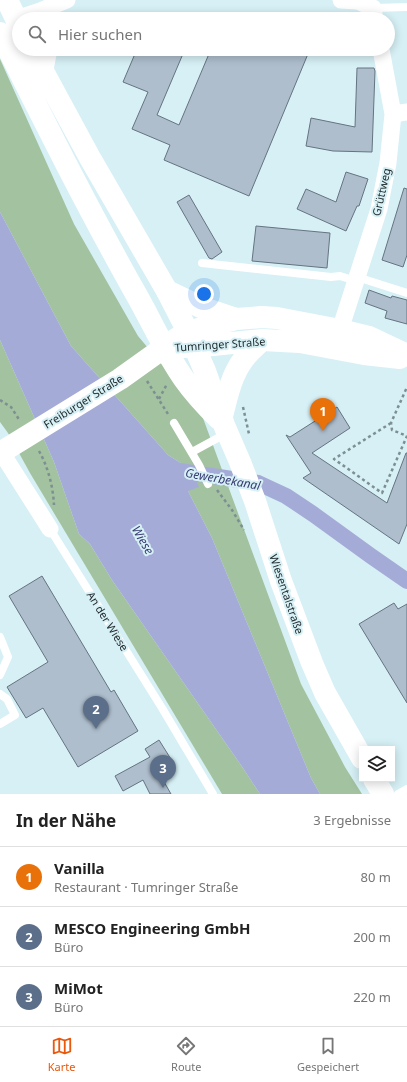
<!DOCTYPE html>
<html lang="de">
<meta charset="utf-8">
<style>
body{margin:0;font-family:"Noto Sans",sans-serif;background:#f2f2f2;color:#222}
.controls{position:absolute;right:12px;bottom:12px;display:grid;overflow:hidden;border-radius:0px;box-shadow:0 2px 10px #0003}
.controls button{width:36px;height:36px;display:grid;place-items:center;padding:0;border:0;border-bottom:1px solid #e0e0e0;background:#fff;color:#222;font:20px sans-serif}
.you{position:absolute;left:204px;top:294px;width:14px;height:14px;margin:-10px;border:3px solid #fff;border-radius:50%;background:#1a73e8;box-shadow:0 0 0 6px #1a73e833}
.badge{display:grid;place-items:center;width:26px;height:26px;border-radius:50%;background:#ea580c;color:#fff;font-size:13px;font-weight:700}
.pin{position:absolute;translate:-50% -33px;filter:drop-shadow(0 1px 2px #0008)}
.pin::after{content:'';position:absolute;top:21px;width:14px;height:12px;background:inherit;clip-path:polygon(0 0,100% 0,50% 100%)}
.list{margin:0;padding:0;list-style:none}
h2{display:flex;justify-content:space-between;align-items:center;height:52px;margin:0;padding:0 16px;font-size:17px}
h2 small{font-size:13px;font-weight:400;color:#767676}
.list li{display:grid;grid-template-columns:26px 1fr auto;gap:12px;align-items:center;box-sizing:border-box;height:60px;padding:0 16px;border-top:1px solid #e0e0e0}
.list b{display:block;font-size:15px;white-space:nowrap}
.list p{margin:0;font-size:13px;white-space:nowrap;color:#767676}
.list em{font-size:13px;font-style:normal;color:#767676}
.icon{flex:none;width:22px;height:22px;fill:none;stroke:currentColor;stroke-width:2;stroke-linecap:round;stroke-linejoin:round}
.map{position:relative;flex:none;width:407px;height:794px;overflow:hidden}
.search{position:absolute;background:#fff;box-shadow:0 2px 10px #0003;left:12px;right:12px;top:12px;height:44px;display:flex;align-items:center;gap:10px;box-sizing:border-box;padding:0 14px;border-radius:22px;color:#767676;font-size:15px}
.sheet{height:232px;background:#fff}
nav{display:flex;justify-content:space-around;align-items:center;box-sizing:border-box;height:56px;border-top:1px solid #e0e0e0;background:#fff;font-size:11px;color:#767676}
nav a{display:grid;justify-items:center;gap:2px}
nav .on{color:#ea580c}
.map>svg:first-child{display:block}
</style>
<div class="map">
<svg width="407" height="794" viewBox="0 0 407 794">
<rect width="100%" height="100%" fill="#d6f0f5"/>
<path fill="#a3c2a0" d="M0,59L74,224L138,336L200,410L301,684L345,767L362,794H320L311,778L212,538L188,491L184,465L168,455L71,346L0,212Z
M0,340L54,462L79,534L90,544L112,580L243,768L260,794H222L30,473L8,433L0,422Z"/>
<path fill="#a5abd7" d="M0,212L71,346L168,455L184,465H190L199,487L188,491L212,538L311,778L320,794H260L243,768L112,580L90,544L79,534L54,462L0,340Z"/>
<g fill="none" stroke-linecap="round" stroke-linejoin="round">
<path stroke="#a5abd7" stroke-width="16" d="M173,470L258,483L286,496L313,514L371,556L407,581"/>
</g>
<path fill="#aebecd" stroke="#647481" d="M137,49H185L157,115L179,125L211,49H310L249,196L164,160L170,145L132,129L148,92L123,82Z
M357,68H374L375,71L372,152L333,151L306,146L311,118L355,127Z
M346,172L368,179L359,206H357L346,231L297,209L306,189L336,202Z
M404,188L407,189V255L403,267L382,260Z
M189,195L222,252L212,259L209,258L177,202Z
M256,226L330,233L327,268L252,261Z
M369,290L391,298L392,296L407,300V324L385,318L387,311L365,303Z
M337,407L350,428L312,453L387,503L406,453H407V524L399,544L303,478L311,473L286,435L290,437Z
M42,576L111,692L114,690L138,731L78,767L43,708L26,718L7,687L48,662L9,596Z
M394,603L398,609L407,604V703L359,624Z
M159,740L174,764L159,773L171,794H150L143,780L123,791L115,776L150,757L145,749Z"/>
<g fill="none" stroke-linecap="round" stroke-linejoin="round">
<path stroke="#7d8f92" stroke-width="2.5" stroke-dasharray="3 3" stroke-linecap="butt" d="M147,381L168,414
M159,399L167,384
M0,400L11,407L20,421
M243,407L249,434
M391,423L334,459L382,493L407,436L392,430L391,423L407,387
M39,451C48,467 53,486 54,505
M217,490L232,510L244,530"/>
<path stroke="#fff" stroke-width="8" d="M373,8L407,7
M202,263L331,277L340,276L356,281
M357,277L407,293
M174,423L199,465L208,484
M192,452L227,433
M50,529L162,708L213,794
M0,637L8,657L0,675
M0,694L7,699L15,715L0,724
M398,794L407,789"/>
<path stroke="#fff" stroke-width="17" d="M341,0L358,1L373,8L375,19
M16,19L40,11L67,0
M44,75L49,49
M393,114L407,112
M340,330L379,209L388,163L393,114L381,49
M0,450L50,529"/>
<path stroke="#fff" stroke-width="22" d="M167,291L203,308L236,319
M176,347H194L232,343L262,340L300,342L364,354L400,358
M222,416C227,397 231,376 243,360C248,352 256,346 262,340
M0,453L120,379L176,339L188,332L212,325L236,319L262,317L277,318L340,330L369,337L407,355"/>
<path stroke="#fff" stroke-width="22" d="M7,0L19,25
M0,33C44,121 88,209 136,294C152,322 166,354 184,379C194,393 206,406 218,418
M31,49L90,158L167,291L188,332L205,371L224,425L240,462L255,501L281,581L312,663L325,693L362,758
M374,779L383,794"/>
</g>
<g text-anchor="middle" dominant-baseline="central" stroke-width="4" stroke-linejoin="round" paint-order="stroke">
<g font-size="11" fill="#232c2e" stroke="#d6f0f5">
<text transform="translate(381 192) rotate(-77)">Grüttweg</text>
<text transform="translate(220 344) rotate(-4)">Tumringer Straße</text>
<text transform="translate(83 401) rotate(-32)">Freiburger Straße</text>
<text transform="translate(287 594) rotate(71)">Wiesentalstraße</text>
<text transform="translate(108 621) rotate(58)">An der Wiese</text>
</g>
<g font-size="12" font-style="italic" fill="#383b73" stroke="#d6f0f5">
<text transform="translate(223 479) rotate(10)">Gewerbekanal</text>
<text transform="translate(143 540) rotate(60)">Wiese</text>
</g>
</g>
</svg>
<div class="controls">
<button><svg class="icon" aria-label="layers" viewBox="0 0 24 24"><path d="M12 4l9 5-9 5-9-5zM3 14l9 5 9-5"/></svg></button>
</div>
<div class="you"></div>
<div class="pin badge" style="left:323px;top:431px;background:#e8710a">1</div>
<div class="pin badge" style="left:96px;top:729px;background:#5c6f8a">2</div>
<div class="pin badge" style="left:163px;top:788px;background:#5c6f8a">3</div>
<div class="search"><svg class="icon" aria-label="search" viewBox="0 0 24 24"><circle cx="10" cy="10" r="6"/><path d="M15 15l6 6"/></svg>Hier suchen</div>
</div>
<section class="sheet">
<h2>In der Nähe<small>3 Ergebnisse</small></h2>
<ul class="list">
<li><span class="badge" style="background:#e8710a">1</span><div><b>Vanilla</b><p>Restaurant · Tumringer Straße</p></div><em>80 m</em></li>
<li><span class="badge" style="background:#5c6f8a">2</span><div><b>MESCO Engineering GmbH</b><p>Büro</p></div><em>200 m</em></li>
<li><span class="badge" style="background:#5c6f8a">3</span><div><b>MiMot</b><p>Büro</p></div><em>220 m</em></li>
</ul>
</section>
<nav>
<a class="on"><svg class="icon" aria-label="map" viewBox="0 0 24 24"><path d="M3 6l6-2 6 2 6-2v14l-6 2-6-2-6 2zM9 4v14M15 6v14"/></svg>Karte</a>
<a><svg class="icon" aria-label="directions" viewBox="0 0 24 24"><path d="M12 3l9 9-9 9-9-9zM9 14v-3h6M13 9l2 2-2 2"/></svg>Route</a>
<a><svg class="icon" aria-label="saved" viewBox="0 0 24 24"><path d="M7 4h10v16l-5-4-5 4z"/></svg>Gespeichert</a>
</nav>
